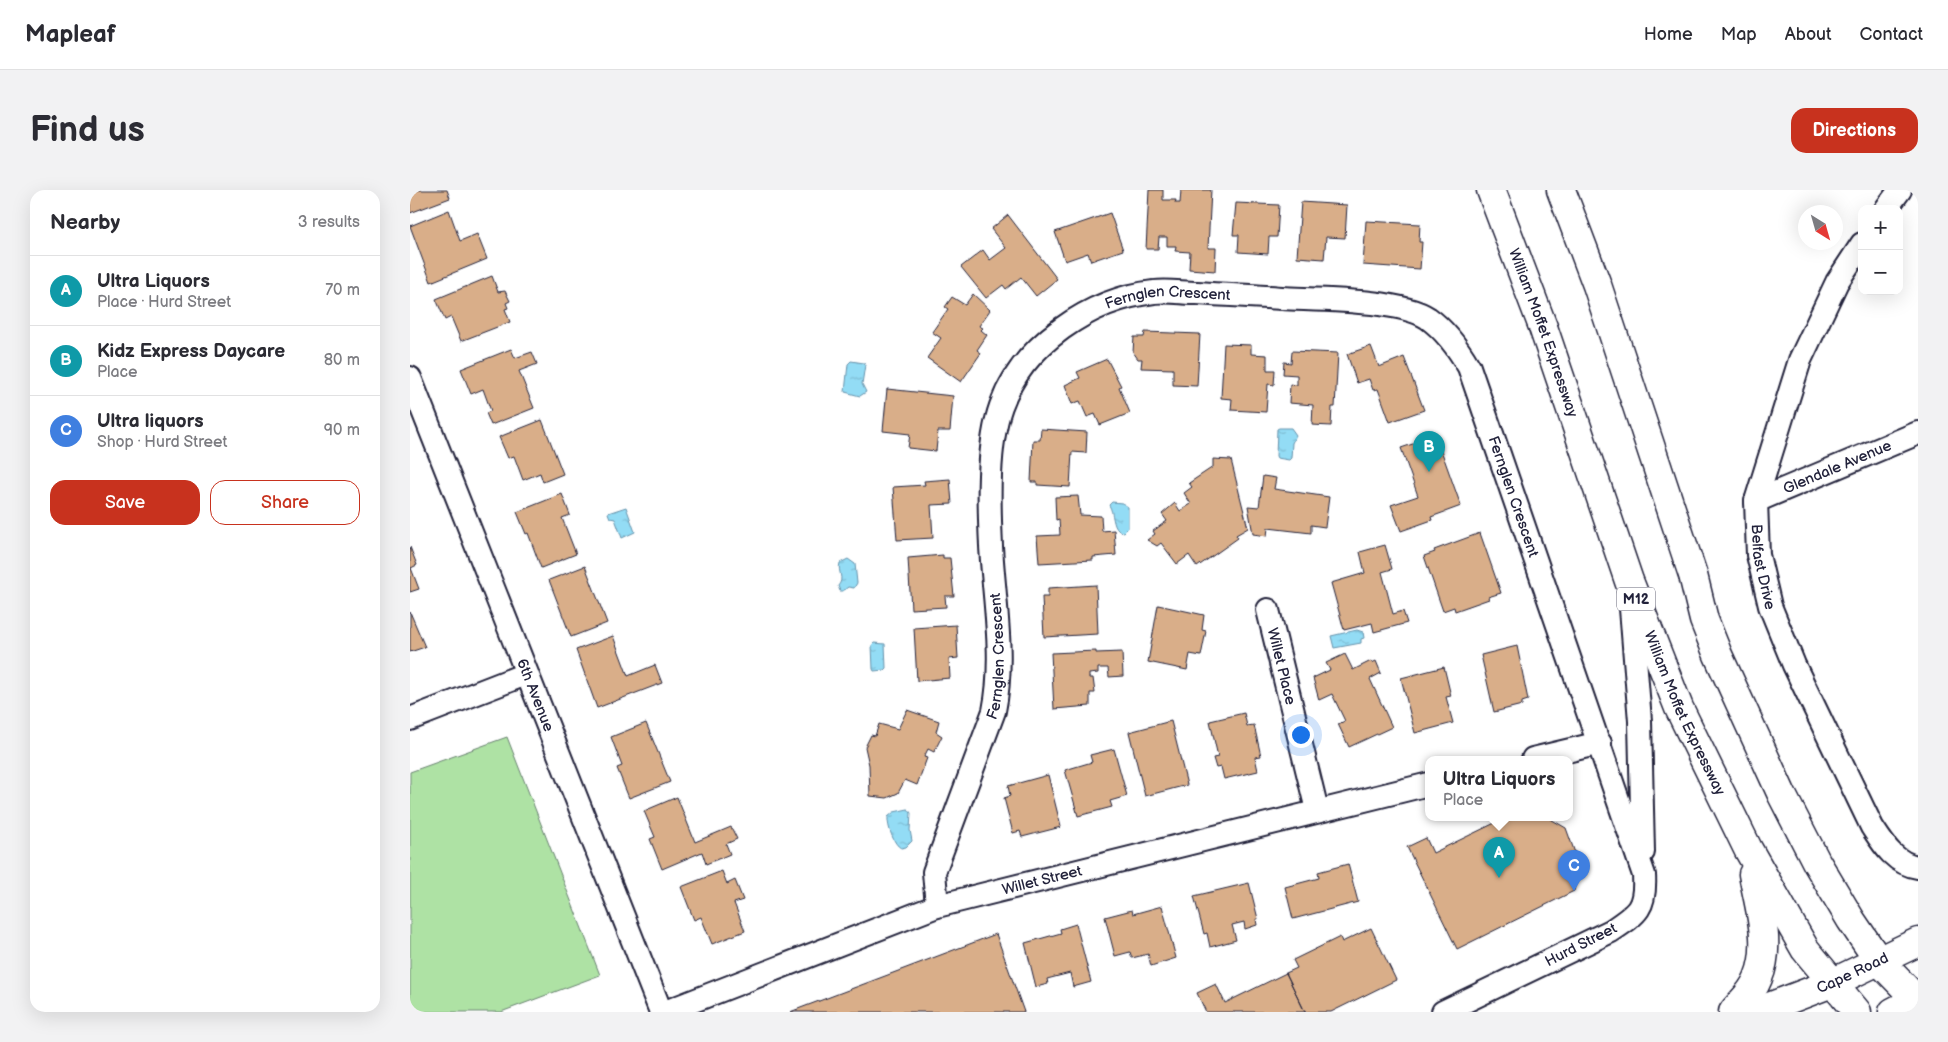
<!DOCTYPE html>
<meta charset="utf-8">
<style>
body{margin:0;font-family:"Balsamiq Sans",sans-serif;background:#f2f2f3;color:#2b2b33}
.controls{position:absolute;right:15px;top:15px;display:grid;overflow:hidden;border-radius:10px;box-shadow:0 5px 20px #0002}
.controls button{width:45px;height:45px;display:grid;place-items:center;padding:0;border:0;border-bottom:1px solid #e1e1e2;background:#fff;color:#2b2b33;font:25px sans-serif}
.compass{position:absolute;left:1388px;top:15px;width:45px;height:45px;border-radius:50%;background:#fff;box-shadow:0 5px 20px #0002;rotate:143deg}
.you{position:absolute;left:890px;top:544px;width:18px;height:18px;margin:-12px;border:4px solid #fff;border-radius:50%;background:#1a73e8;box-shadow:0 0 0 8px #1a73e833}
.badge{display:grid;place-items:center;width:32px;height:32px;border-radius:50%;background:#c8321e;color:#fff;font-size:16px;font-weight:700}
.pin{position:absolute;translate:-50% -41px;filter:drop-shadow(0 1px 2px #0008)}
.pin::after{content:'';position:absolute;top:26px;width:18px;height:15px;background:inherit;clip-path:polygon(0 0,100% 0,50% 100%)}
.popup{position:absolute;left:1015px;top:566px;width:148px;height:65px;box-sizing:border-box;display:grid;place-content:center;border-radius:10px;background:#fff;filter:drop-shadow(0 1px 4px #0005);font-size:16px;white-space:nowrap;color:#7c7c81}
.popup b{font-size:19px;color:#2b2b33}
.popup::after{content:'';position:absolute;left:50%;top:100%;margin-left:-10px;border:10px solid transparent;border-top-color:#fff}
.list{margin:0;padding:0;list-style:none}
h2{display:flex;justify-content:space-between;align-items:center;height:65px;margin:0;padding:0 20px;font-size:21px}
h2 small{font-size:16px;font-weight:400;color:#7c7c81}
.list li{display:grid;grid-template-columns:32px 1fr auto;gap:15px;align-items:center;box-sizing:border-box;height:70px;padding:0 20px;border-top:1px solid #e1e1e2}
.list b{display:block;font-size:19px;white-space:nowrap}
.list p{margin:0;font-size:16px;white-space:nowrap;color:#7c7c81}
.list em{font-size:16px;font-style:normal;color:#7c7c81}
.actions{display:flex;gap:10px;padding:15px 20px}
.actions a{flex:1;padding:11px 0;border:1px solid #c8321e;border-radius:15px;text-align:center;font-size:18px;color:#c8321e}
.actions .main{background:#c8321e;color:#fff}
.map{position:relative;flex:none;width:1508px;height:822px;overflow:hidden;border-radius:15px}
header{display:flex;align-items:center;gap:30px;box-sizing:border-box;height:70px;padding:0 25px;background:#fff;border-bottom:1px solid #e1e1e2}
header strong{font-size:24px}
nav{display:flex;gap:28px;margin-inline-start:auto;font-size:18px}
.intro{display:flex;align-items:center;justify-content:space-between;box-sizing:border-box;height:120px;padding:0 30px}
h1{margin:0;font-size:35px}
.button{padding:12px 22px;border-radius:15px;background:#c8321e;color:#fff;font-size:18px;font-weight:700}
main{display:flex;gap:30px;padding:0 30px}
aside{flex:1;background:#fff;border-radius:15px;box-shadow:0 5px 20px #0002}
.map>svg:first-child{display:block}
</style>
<header>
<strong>Mapleaf</strong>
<nav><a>Home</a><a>Map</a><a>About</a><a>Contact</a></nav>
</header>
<div class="intro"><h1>Find us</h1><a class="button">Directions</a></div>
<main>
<aside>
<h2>Nearby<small>3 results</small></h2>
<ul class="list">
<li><span class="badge" style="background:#0f9aa8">A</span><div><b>Ultra Liquors</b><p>Place · Hurd Street</p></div><em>70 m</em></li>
<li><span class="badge" style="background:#0f9aa8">B</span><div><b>Kidz Express Daycare</b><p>Place</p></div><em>80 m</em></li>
<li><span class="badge" style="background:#3f7fe0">C</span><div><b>Ultra liquors</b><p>Shop · Hurd Street</p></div><em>90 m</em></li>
</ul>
<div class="actions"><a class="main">Save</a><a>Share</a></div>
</aside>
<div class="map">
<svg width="1508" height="822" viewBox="0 0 1508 822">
<defs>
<pattern id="water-ripples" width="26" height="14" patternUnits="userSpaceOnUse" patternTransform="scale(1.25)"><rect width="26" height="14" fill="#93dcf5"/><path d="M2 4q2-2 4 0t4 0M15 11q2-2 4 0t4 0" fill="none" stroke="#7ebcd3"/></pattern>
</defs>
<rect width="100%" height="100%" fill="#fff"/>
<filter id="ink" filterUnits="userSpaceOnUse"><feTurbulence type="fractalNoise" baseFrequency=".02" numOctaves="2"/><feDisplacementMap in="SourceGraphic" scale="10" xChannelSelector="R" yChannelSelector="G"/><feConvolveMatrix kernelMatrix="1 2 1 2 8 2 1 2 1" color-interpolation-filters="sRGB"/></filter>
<g filter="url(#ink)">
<path fill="#aee2a4" stroke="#688270" d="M97,547L190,785L91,822H0V582Z"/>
<path fill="url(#water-ripples)" stroke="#6692ab" d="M441,171L454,173L455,175L452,194L456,202L450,206L435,202L438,174Z
M869,238H881L886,245L882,253L881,268L879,270L867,268L866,266L867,239Z
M702,312L712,313L718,317V338L714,342L709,341C702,336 704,323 699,315Z
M216,317L225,342L212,348L205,329L200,328L198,323Z
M438,369L445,374L447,393L444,398L438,397L433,401H430L428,396C435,388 427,382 430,373Z
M947,440L953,442L954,448L951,449V453L924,458L921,446Z
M464,453L475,454L476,478L474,480L464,481L463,479L462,455Z
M498,619L501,623L500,640L502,651L496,657L491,658C484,655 477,636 478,627L484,622Z"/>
<path fill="#d9ae89" stroke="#22223b" d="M0,0H37L40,8L0,23Z
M739,0H753V10H766L765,13H770L771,0H801L798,58H806L805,81L779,79L780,62L765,61L766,56H757V47H749L748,59H736Z
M891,12L937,15L935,48L916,47L914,69L887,67Z
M826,13L869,15L867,47H859L858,64L828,62L829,45H823Z
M39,20L50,51L67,44L77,69L21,92L0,36Z
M700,23L713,60L681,71L678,63L655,71L645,42Z
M598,25L647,89L626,106L611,87L596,99L593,95L576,108L551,77L573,60L580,70L596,58L581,39Z
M956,31L1010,34L1009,52H1012L1010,79L953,75Z
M82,86L88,102L95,101L100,111L96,113L98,118L95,119L100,132L51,151L41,127L35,130L26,109Z
M563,104L580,120L569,136L573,138L571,140L577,145L567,160L571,163L551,192L517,168L531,148L522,142L538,119L535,117L542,107L555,115Z
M735,142L790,144L787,196L763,195V179L731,178L732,169H728L723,162L724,147H734Z
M814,154L841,155V164L857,165V180H865L864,195L858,194L856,222L821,220L822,209L811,208Z
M961,156L969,177L994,167L1014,220L980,232L968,199L963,200L959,189L947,193L937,164Z
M101,159L105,168L122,162L127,174L109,181L124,218L81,235L76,223L81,221L73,199L61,204L51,179Z
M882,161L928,163L925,217H922L921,236L902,235L903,215L879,213L880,194L887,195V185L873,184L874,172L881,173Z
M697,169L711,196L709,197L720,223L690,235L685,224L677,227L670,211L662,214L655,195L670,188L667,182Z
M477,199L543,206L540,241H528L526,261L498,258L500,244L473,241Z
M132,230L153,284L133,292L130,283L113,290L104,266L98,268L89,247Z
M631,239L677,242L676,263L662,262L660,297L627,295V292H621L623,250H630Z
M1026,246L1051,316L1021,327L1022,330L991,341L981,315L1008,306L991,258Z
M803,269L821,270L838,338L826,345L828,348L787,377L779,365L767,374L751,353L747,356L737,350L745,344L743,341L757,331L752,324L765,313L770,321L781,314L774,303L782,297L779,293L803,277Z
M853,286L866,288L864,299L919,307L915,337L901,335V343L858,338L857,346L843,344L838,316L849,317Z
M540,289L542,314L521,315L523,348L487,350L483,297L515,295L514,291Z
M152,304L160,325L152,328L166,364L131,378L118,343L116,344L107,322Z
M668,306L670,325L691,326L692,341L704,340L706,365L683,367V370L629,373L627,346L650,345L649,329L646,330L645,307Z
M1070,343L1091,403L1078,407L1079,409L1045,421L1044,417L1033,421L1014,366L1025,362L1024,360Z
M975,355L982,379L972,382L983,424L993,421L997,433L964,442L962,433L934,440L921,393L955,383L950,362Z
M0,357L7,375L1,378L9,399L0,402Z
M533,365V368H540L544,406H535L536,417L501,419L498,368Z
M175,376L197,433L161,447L139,390Z
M686,395L688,444L634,447L632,407H638V398Z
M748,415L794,425L792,440L796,441L791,466L780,464L777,480L738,472Z
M0,422L15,457L0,462Z
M546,435L548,468L539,469L540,488L507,491L504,438Z
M203,446L218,486L245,475L252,493L187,518L166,460Z
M1107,456L1118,510L1112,512V515L1084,522L1071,465Z
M686,461V463L712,462L713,486L699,487L698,478H688V483L679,484V488H683L685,503H680V516L644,519L641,463Z
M935,464L943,480L961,471L962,473L966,471L971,483L960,489L982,537L939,557L928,534L935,531L922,504L909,510L903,488L920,480L916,473Z
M1034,477L1041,506L1036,507L1043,533L1005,543L991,488Z
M497,520L529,531L526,542L532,546L524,562L518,559L514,567L517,568L507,595L495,590L488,603L477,608L460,606L459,575L455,557L461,545L465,546L469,534L488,539Z
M834,523L837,536L844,535L851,566L845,567L848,581L814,589L811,577L806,578L803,568L808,567L800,531Z
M761,531L777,595L735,606L719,542Z
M236,533L260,592L219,608L207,578L212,576L201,547Z
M704,559L717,606L700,611L702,617L668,626L655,580L682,572L680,565Z
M638,585L651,637L612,647L610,641L603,643L594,608L600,606L598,596Z
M267,607L285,652L321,637L327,649L316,654L320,664L296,674L292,662L252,679L240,649L245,647L234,621Z
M1102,627H1137L1156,638L1169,674L1164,701L1047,759L997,657L1016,648L1023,663L1091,630Z
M938,674L948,712L883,729L875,697L909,688L908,682Z
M312,681L317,694L325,690L333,710L324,713L335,741L302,754L291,727L284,730L271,697Z
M839,693L848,729H846L847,735L835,739L834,732L822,735L826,750L800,757L797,743L794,744L784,706Z
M752,716L766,768L741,776L738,764L722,768L720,762L705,766L695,727L722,720L723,724Z
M666,734L681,792L663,797L660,783L637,789L638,794L626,797L615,753L651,743L650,739Z
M961,738L986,790L921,822H895L876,783L887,778L883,770L930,747L932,752Z
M586,744L614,822H380Z
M876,783L895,822H796L787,803L806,794L815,813Z"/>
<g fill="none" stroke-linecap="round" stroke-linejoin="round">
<g stroke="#22223b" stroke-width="26">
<g id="minor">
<path d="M1476,19L1490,0"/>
<path id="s1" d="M1452,54L1427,92L1390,170L1346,311L1348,365L1360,416L1384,475L1462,637C1473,654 1485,674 1508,677"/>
<path id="s2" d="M0,188L251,822"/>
<path id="s3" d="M1346,311L1508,243"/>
<path d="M1220,406L1230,531L1233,662"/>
<path id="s4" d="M858,420L907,620"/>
<path d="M0,529L116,484"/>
<path d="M1123,569L1190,553"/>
<path id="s5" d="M527,716L524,682L584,521C595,467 584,411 581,356C579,315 577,255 591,216C613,154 681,109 744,102C758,100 773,103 787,103C815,105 843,106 872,108C907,110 990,109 1018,128C1036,141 1048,158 1059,177L1234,685C1236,718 1228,723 1201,741L1033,822"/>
<path id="s6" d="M255,822L527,716L1019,594"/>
</g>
</g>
<g stroke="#22223b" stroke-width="31">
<g id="primary">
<path id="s7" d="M1081,0L1133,137L1219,391L1269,518L1338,659L1395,759L1447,822"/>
<path d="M1151,0L1187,95L1283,385L1294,430L1308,465L1372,605L1407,673L1441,730L1468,770L1508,811"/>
<path d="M1323,822C1332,811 1343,802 1348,788C1362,755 1349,717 1343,684"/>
<path id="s8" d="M1346,822L1422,793L1508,752"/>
<path d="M1483,822L1508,809"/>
</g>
</g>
<use href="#minor" stroke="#fff" stroke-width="22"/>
<use href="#primary" stroke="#fff" stroke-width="28"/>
</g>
</g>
<g text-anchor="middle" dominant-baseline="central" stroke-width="5" stroke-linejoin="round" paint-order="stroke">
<rect fill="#fff" stroke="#646476" stroke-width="1" x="1207" y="397.5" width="38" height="23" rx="4"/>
<g font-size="14" font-weight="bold" fill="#22223b">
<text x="1226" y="409">M12</text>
</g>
<g font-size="15" fill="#22223b" stroke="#fff">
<text stroke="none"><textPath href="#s5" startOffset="726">Fernglen Crescent</textPath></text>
<text stroke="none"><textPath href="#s7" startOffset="152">William Moffet Expressway</textPath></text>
<text stroke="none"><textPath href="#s3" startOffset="88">Glendale Avenue</textPath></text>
<text stroke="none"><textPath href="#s5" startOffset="1191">Fernglen Crescent</textPath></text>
<text stroke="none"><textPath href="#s1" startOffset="346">Belfast Drive</textPath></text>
<text stroke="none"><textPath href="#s5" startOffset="261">Fernglen Crescent</textPath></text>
<text stroke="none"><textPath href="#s4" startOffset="58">Willet Place</textPath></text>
<text stroke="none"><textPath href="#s2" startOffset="341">6th Avenue</textPath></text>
<text stroke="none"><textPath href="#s7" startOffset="558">William Moffet Expressway</textPath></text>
<text stroke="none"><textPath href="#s6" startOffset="400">Willet Street</textPath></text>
<text transform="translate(1171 755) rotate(-27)">Hurd Street</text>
<text stroke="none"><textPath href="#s8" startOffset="104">Cape Road</textPath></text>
</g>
</g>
</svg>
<div class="controls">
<button>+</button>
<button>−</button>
</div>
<svg class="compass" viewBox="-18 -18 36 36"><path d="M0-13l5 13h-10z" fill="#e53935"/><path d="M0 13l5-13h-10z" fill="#7c7c81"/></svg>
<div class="you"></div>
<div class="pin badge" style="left:1089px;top:688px;background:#0f9aa8">A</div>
<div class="popup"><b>Ultra Liquors</b>Place</div>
<div class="pin badge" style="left:1019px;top:282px;background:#0f9aa8">B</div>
<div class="pin badge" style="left:1164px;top:701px;background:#3f7fe0">C</div>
</div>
</main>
